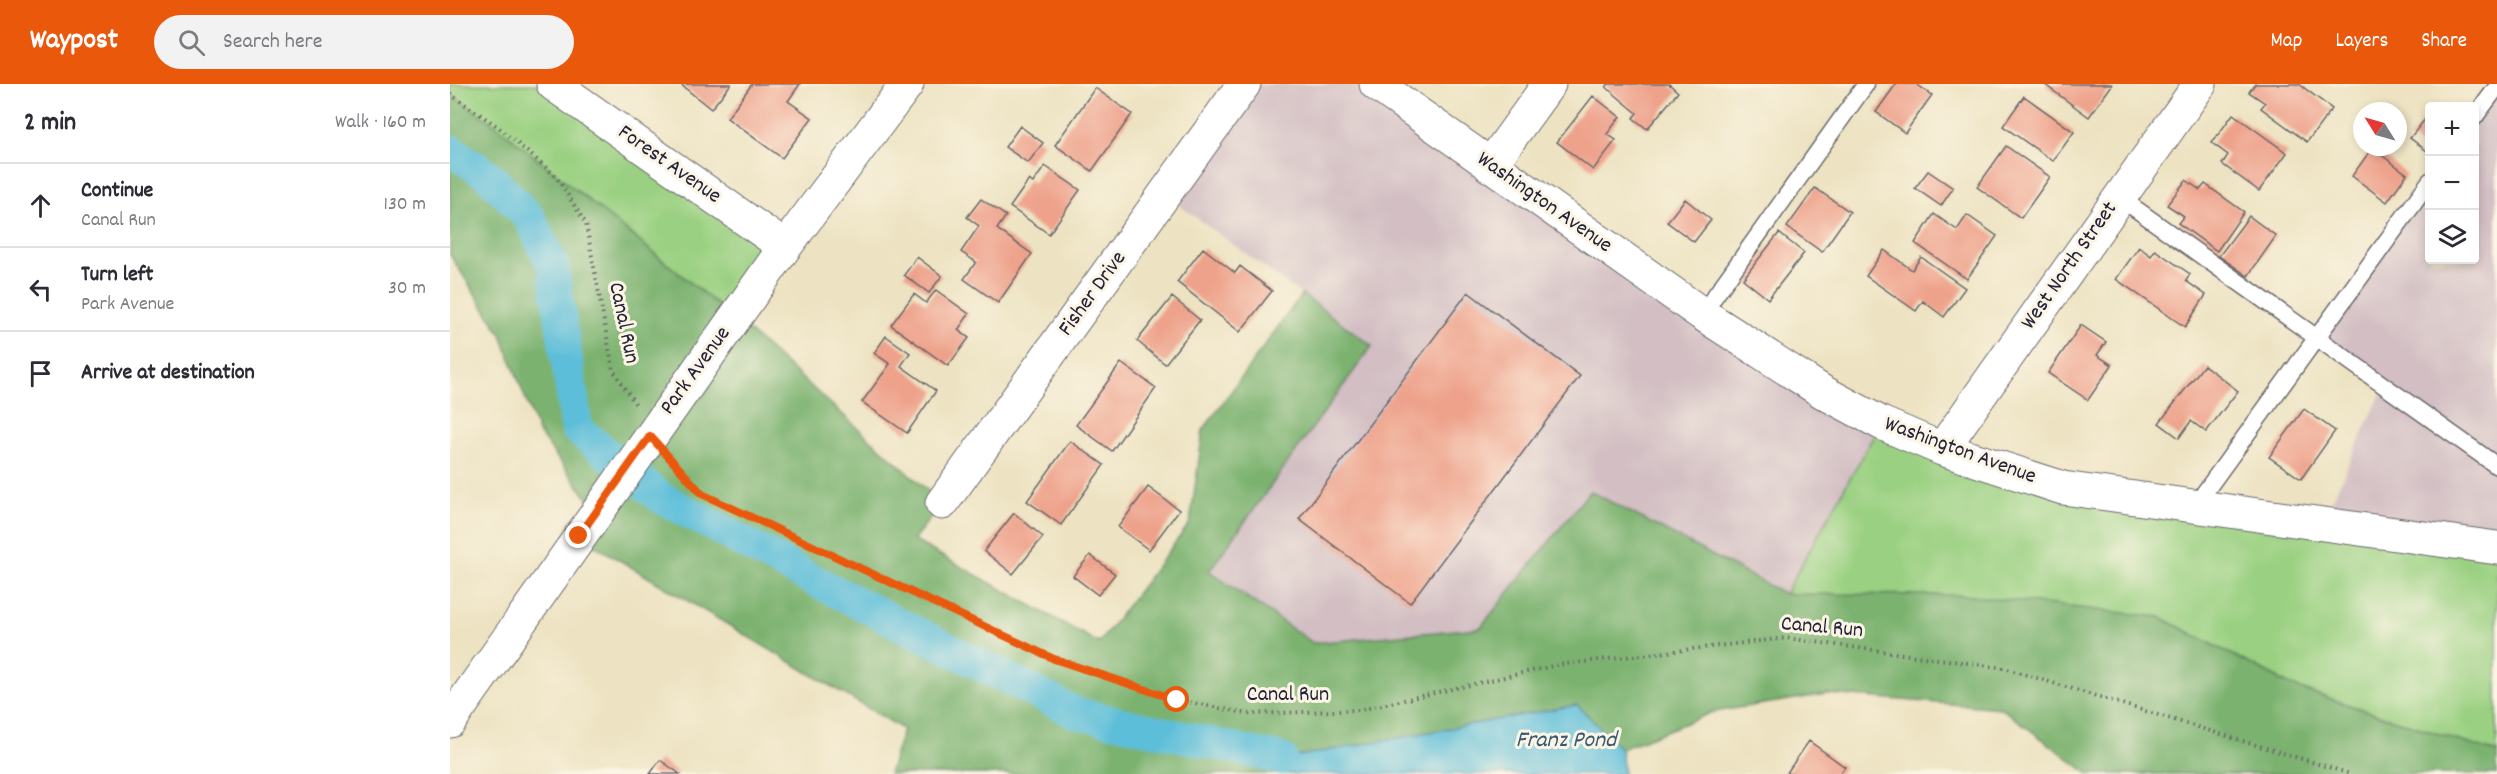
<!DOCTYPE html>
<meta charset="utf-8">
<style>
body{margin:0;font-family:Dekko,sans-serif;background:#f2f2f3;color:#2b2b33}
.controls{position:absolute;right:18px;top:18px;display:grid;overflow:hidden;border-radius:6px;box-shadow:0 3px 9px #0003}
.controls button{width:54px;height:54px;display:grid;place-items:center;padding:0;border:0;border-bottom:2px solid #e1e1e2;background:#fff;color:#2b2b33;font:30px sans-serif}
.compass{position:absolute;left:1903px;top:18px;width:54px;height:54px;border-radius:50%;background:#fff;box-shadow:0 3px 9px #0003;rotate:307deg}
.stop{position:absolute;width:18px;height:18px;margin:-14px;border:4px solid #ea580c;border-radius:50%;background:#fff}
.stop.end{background:#ea580c;border-color:#fff;box-shadow:0 2px 6px #0008}
.list{margin:0;padding:0;list-style:none}
h2{display:flex;justify-content:space-between;align-items:center;height:78px;margin:0;padding:0 24px;font-size:26px}
h2 small{font-size:20px;font-weight:400;color:#7c7c81}
.list li{display:grid;grid-template-columns:39px 1fr auto;gap:18px;align-items:center;box-sizing:border-box;height:84px;padding:0 24px;border-top:2px solid #e1e1e2}
.list b{display:block;font-size:22px;white-space:nowrap}
.list p{margin:0;font-size:20px;white-space:nowrap;color:#7c7c81}
.list em{font-size:20px;font-style:normal;color:#7c7c81}
.icon{flex:none;width:33px;height:33px;fill:none;stroke:currentColor;stroke-width:2;stroke-linecap:round;stroke-linejoin:round}
.map{position:relative;flex:none;width:2047px;height:690px;overflow:hidden}
header{display:flex;align-items:center;gap:36px;box-sizing:border-box;height:84px;padding:0 30px;background:#ea580c;color:#fff}
header strong{font-size:28px}
nav{display:flex;gap:33px;margin-inline-start:auto;font-size:21px}
.search{width:420px;height:54px;background:#f2f2f3;display:flex;align-items:center;gap:15px;box-sizing:border-box;padding:0 21px;border-radius:33px;color:#7c7c81;font-size:22px}
main{display:flex}
aside{flex:1;background:#fff}
.map>svg:first-child{display:block}
</style>
<header>
<strong>Waypost</strong>
<div class="search"><svg class="icon" aria-label="search" viewBox="0 0 24 24"><circle cx="10" cy="10" r="6"/><path d="M15 15l6 6"/></svg>Search here</div>
<nav><a>Map</a><a>Layers</a><a>Share</a></nav>
</header>
<main>
<aside>
<h2>2 min<small>Walk · 160 m</small></h2>
<ul class="list">
<li><svg class="icon" aria-label="ahead" viewBox="0 0 24 24"><path d="M12 20V5M6 11l6-6 6 6"/></svg><div><b>Continue</b><p>Canal Run</p></div><em>130 m</em></li>
<li><svg class="icon" aria-label="left" viewBox="0 0 24 24"><path d="M17 20v-9H6M10 6l-5 5 5 5"/></svg><div><b>Turn left</b><p>Park Avenue</p></div><em>30 m</em></li>
<li><svg class="icon" aria-label="arrive" viewBox="0 0 24 24"><path d="M6 21V4h12l-3 4 3 4H6"/></svg><div><b>Arrive at destination</b></div></li>
</ul>
</aside>
<div class="map">
<svg width="2047" height="690" viewBox="0 0 2047 690">
<rect width="100%" height="100%" fill="#fcf5e5"/>
<filter id="ink" filterUnits="userSpaceOnUse"><feTurbulence type="fractalNoise" baseFrequency=".0167" numOctaves="2"/><feDisplacementMap in="SourceGraphic" scale="12" xChannelSelector="R" yChannelSelector="G"/><feConvolveMatrix kernelMatrix="1 2 1 2 8 2 1 2 1" color-interpolation-filters="sRGB"/></filter>
<filter id="wash" filterUnits="userSpaceOnUse"><feTurbulence type="fractalNoise" baseFrequency=".008" numOctaves="4" result="noise"/><feDisplacementMap in="SourceGraphic" scale="24" xChannelSelector="R" yChannelSelector="G"/><feGaussianBlur stdDeviation="1.35" result="paint"/><feColorMatrix in="noise" values="0 0 0 0 0 0 0 0 0 0 0 0 0 0 0 0 0 1.4 0 .05"/><feComposite in="paint" operator="in"/></filter>
<g filter="url(#wash)">
<rect width="100%" height="100%" fill="#ede3c2"/>
<path fill="#d2bec3" d="M794,0H926L1431,339L1335,510L1140,407L1030,544L864,559L759,487L922,262L714,110Z
M2047,3V464L1871,440L1935,301L1868,253L1979,97L1980,176H2024L2025,34Z"/>
<path fill="#9ad081" stroke="#5e795e" stroke-width="1.5" d="M0,0H103L335,163L284,234L47,42L0,10Z
M1431,339L1613,404L2047,464V669L1844,603L1710,533L1335,510Z"/>
<path fill="#7bb26f" stroke="#4e6a55" stroke-width="1.5" d="M0,10L47,42L284,234L492,419L463,456L649,559L740,439L753,346L852,210L922,262L759,487L863,559L1030,544L1140,407L1335,510L1513,511L1710,533L1844,603L2047,669V690H1639L1551,624L1377,610L1263,628L1171,665L1127,621L832,675L834,690H439L453,645L129,452L147,427L88,348L51,250L0,171Z"/>
<path fill="#5bbed9" stroke="#3e708a" stroke-width="1.5" d="M1127,621L1171,665L1174,690H834L832,675Z"/>
<g fill="none" stroke-linecap="round" stroke-linejoin="round">
<path stroke="#5bbed9" stroke-width="32" d="M0,66L38,91L79,133L103,182L127,345L210,413L369,499L626,629L832,675"/>
</g>
<g id="blocks">
<path fill="#eea28b" d="M230,0H281L261,25Z
M302,0H350L338,17L362,34L332,74L277,34Z
M1159,0H1219L1228,8L1197,45L1183,34L1187,29L1156,3Z
M1446,0H1466L1482,11L1455,49L1426,28Z
M1594,0H1661L1662,1L1639,33Z
M1805,0H1849L1882,25L1857,58L1811,24L1815,19L1799,8Z
M645,4L682,30L642,87L605,61Z
M1143,12L1170,33L1157,50L1166,56L1143,86L1107,58Z
M1574,12L1624,48L1603,77L1553,42Z
M1980,29V64L1977,67L1960,54Z
M1783,30L1837,69L1809,107L1772,80L1778,71L1762,59Z
M570,42L593,59L578,79L555,63Z
M1556,62L1600,93L1571,134L1527,103Z
M1922,64L1957,90L1937,118L1902,92Z
M595,82L630,106L599,150L560,123L579,96L583,99Z
M1478,87L1503,104L1491,122L1465,104Z
M1736,96L1750,106L1755,100L1794,128L1767,167L1728,139L1734,132L1717,121Z
M1365,104L1400,128L1372,168L1337,143Z
M531,115L556,132L547,145L582,170L548,219L514,195L526,178L511,168L529,142L517,133Z
M1235,115L1261,136L1244,158L1217,138Z
M1484,130L1507,146L1517,131L1547,152L1517,195L1465,159Z
M1799,132L1826,152L1798,192L1769,172Z
M1329,149L1354,169L1318,215L1293,195Z
M1689,163L1701,172L1705,166L1740,190L1736,197L1756,211L1735,243L1666,195Z
M753,164L785,189L790,182L822,207L790,248L727,198Z
M1434,166L1462,186L1471,173L1515,204L1494,233L1473,217L1466,227L1416,192Z
M467,173L492,192L479,209L454,191Z
M486,206L519,230L508,246L519,254L498,282L441,241L464,210L476,219Z
M1018,208L1130,292L960,519L849,435Z
M722,213L750,236L715,280L687,257Z
M1631,241L1656,258L1647,271L1662,281L1638,316L1598,289Z
M436,252L460,269L451,282L486,307L457,349L412,318L440,280L424,269Z
M671,279L706,304L662,367L626,341Z
M1754,281L1788,307L1756,348L1741,337L1729,354L1709,339Z
M1854,325L1885,347L1851,395L1819,373Z
M620,357L654,381L611,441L577,417Z
M698,403L729,426L699,466L668,443Z
M564,429L593,453L563,490L534,467Z
M640,471L665,490L648,511L623,492Z
M1359,657L1395,683L1390,690H1336Z
M210,676L230,690H200Z"/>
</g>
</g>
<g filter="url(#ink)">
<use href="#blocks" fill-opacity="0" stroke="#69666a" stroke-width="1.5"/>
<g fill="none" stroke-linecap="round" stroke-linejoin="round">
<g stroke="#69666a" stroke-width="19">
<path id="service" d="M2024,34L2047,3
M1669,113L2047,382
M1252,230L1416,0
M1744,423L1980,97"/>
</g>
<g stroke="#69666a" stroke-width="35">
<path id="minor" d="M926,0L1252,230L1373,308L1431,339L1492,365L1613,404L2047,464
M1040,82L1099,0
M1492,365L1750,0
M492,419L794,0"/>
</g>
<g stroke="#69666a" stroke-width="35">
<path id="tertiary" d="M103,0L335,163
M0,637L335,163L457,0"/>
</g>
<path stroke="#69666a" stroke-width="4" stroke-dasharray="1.5 4.5" stroke-linecap="butt" d="M0,10L47,42L106,92L136,140L163,286L186,321
M222,377L252,410L604,575L727,616L800,630L910,626L1107,581L1336,554L1554,584L1901,690"/>
<use href="#service" stroke="#fff" stroke-width="16"/>
<use href="#minor" stroke="#fff" stroke-width="33"/>
<use href="#tertiary" stroke="#fff" stroke-width="33"/>
</g>
</g>
<g fill="none" stroke-linecap="round" stroke-linejoin="round" filter="url(#ink)">
<path stroke="#ea580c" stroke-width="8" d="M129,452L200,352L252,410L604,575L727,616"/>
</g>
<g text-anchor="middle" dominant-baseline="central" stroke-width="6" stroke-linejoin="round" paint-order="stroke">
<g font-size="22" fill="#22223b" stroke="#fcf5e5">
<text transform="translate(219 81) rotate(35)">Forest Avenue</text>
<text transform="translate(1094 119) rotate(35)">Washington Avenue</text>
<text transform="translate(1620 182) rotate(-55)">West North Street</text>
<text transform="translate(643 210) rotate(-54)">Fisher Drive</text>
<text transform="translate(173 239) rotate(78)">Canal Run</text>
<text transform="translate(246 287) rotate(-54)">Park Avenue</text>
<text transform="translate(1510 367) rotate(20)">Washington Avenue</text>
<text transform="translate(1372 544) rotate(5)">Canal Run</text>
<text x="838" y="611">Canal Run</text>
</g>
<g font-size="24" font-style="italic" fill="#365972" stroke="#fcf5e5">
<text x="1116" y="657">Franz Pond</text>
</g>
</g>
</svg>
<div class="controls">
<button>+</button>
<button>−</button>
<button><svg class="icon" aria-label="layers" viewBox="0 0 24 24"><path d="M12 4l9 5-9 5-9-5zM3 14l9 5 9-5"/></svg></button>
</div>
<svg class="compass" viewBox="-18 -18 36 36"><path d="M0-13l5 13h-10z" fill="#e53935"/><path d="M0 13l5-13h-10z" fill="#7c7c81"/></svg>
<div class="stop" style="left:727px;top:616px"></div>
<div class="stop end" style="left:129px;top:452px"></div>
</div>
</main>
